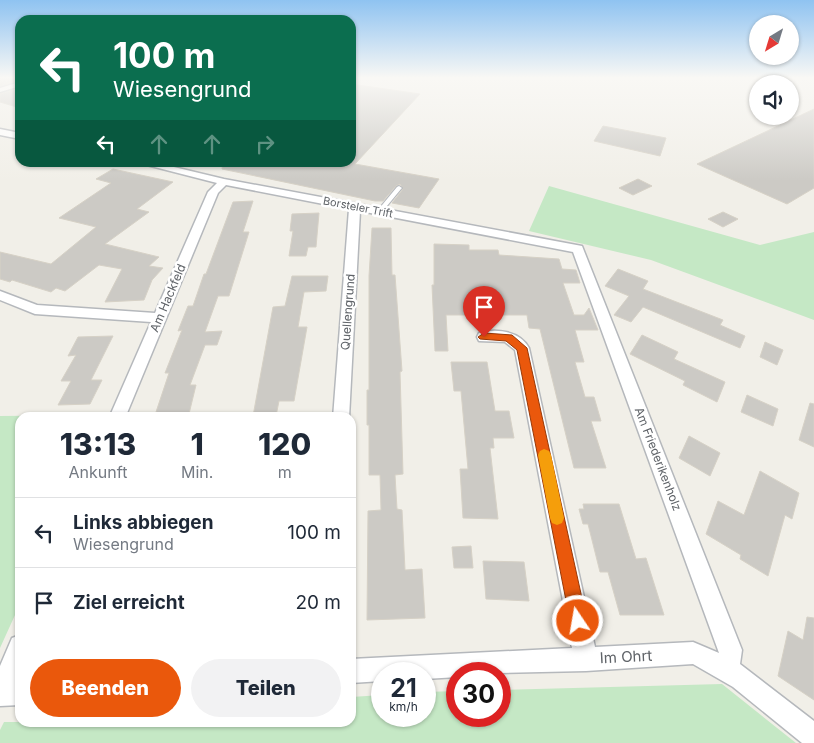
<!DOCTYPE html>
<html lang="de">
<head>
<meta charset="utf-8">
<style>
	body { margin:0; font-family:Inter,sans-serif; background:#f2f2f3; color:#1f2937; height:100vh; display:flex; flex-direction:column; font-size:19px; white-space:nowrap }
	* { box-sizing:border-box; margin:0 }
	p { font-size:16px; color:#747a83 }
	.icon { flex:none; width:28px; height:28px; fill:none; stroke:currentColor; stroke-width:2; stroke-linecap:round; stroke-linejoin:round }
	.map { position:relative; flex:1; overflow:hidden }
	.details { position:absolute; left:15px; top:412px; width:341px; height:315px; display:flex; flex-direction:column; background:#fff; border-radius:15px; box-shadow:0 1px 4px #0004 }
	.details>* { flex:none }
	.top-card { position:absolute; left:15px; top:15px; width:341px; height:152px; border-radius:15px; box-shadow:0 1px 4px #0004; background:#0b6e4f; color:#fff; overflow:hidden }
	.needle { width:32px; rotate:218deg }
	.fabs { position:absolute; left:749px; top:15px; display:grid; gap:10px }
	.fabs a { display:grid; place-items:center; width:50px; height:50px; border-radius:50%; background:#fff; box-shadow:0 1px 4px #0004; font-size:25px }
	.speed { position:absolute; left:371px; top:662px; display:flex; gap:10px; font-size:25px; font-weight:700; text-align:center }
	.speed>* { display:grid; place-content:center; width:65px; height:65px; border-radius:50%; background:#fff; box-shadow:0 1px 4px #0004; line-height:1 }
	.speed small { font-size:12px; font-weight:400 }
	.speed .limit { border:8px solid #d22; background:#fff; color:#111 }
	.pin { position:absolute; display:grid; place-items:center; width:42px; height:42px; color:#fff; margin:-51px -21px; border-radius:50% 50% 50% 0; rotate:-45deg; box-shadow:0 0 5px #0007 }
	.pin .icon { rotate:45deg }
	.me { position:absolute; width:55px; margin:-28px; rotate:348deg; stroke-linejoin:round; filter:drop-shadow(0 0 4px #0008) }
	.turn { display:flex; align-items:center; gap:18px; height:105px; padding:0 15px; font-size:22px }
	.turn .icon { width:65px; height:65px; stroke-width:2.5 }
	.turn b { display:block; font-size:35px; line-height:42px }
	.lanes { display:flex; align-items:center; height:48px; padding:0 15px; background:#0003; justify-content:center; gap:25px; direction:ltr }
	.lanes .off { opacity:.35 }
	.eta { display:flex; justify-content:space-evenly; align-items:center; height:85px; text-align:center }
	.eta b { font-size:30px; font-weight:800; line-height:35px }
	.action { display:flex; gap:10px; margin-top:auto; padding:10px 15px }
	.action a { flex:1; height:58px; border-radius:30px; background:#ea580c; color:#fff; font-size:20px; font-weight:800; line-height:58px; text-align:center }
	.action a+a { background:#f2f2f3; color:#1f2937 }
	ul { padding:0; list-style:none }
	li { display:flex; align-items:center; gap:15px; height:70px; padding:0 15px; border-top:1px solid #e0e1e3 }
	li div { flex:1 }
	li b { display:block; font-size:19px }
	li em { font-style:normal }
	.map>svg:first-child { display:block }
	.green { fill:#c5e8c5 }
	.building { fill:#cccac5; stroke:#d6d1c6 }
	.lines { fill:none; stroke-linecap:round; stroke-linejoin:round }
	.service-casing { stroke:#b5b8bc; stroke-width:2 }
	.minor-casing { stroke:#b5b8bc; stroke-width:3 }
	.service { fill:#fff; fill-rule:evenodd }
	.minor { fill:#fff; fill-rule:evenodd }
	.route { fill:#ea580c; stroke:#983908 }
	.slow { fill:#f59e0b }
	.labels { text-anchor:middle; stroke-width:5; stroke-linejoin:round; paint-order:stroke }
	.far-street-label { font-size:11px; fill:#5f6368; stroke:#fff }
	.street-label { font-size:12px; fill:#5f6368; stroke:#fff }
	.near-street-label { font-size:15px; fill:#5f6368; stroke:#fff }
</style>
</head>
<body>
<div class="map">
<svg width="814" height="743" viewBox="0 0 814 743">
	<rect width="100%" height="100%" fill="#f1efe8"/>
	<!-- green -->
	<path class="green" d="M 549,186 L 760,245 L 814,232 L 814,320 L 651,260 L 529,231 Z
		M 105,415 L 104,418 L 20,418 L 20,604 L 0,648 L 0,416 Z
		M 722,684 L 796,743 L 0,743 L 0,730 L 4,722 L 351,722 L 351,697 L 382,695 L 382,716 L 425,716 L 425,692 L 457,691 L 458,716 L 500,716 L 500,690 Z"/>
	<!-- building -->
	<path class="building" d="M 0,77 L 20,77 L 20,80 L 0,86 Z
		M 351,84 L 420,94 L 355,164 L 439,179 L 419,208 L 392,203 L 403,189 L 400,184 L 396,186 L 383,201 L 375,201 L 222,169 L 223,162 L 351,163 Z
		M 20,88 L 20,108 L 0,102 L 0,94 Z
		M 814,109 L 814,188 L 787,204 L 697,164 Z
		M 603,126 L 666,138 L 660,156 L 594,141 Z
		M 113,169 L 173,182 L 137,209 L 149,212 L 105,244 L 159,257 L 149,266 L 163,268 L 152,280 L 144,300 L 105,302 L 122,269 L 99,265 L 65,291 L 56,288 L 51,292 L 12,280 L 10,282 L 0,279 L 0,252 L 51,264 L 96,227 L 59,218 L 111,183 L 96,179 Z
		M 638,179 L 652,186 L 633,195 L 619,188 Z
		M 253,201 L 243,232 L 249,232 L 229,296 L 218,296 L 205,332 L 222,331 L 217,345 L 205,345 L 190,385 L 196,385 L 188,418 L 154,418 L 169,373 L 165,373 L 182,330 L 178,331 L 188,306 L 193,306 L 204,274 L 206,274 L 233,202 Z
		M 723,212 L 738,219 L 723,227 L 708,219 Z
		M 319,213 L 316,247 L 308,247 L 306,256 L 289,256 L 293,231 L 290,231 L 292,214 Z
		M 372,228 L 391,228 L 392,275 L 395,275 L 402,371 L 400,372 L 403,474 L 395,475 L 397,509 L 402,510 L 405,570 L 422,569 L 425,618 L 367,620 L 368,511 L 381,510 L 380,475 L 369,475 L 369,425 L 367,425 L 367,390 L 369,390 L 369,276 Z
		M 434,244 L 469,245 L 469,250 L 498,250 L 499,255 L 559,259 L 562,269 L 576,270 L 580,283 L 563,283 L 574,315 L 584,315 L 589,308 L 598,330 L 575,330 L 584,362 L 575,362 L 585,397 L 594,397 L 601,421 L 591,421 L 606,468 L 574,468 L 540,329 L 529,328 L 527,315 L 446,315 L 448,351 L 435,351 L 432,285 L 434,285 Z
		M 618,269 L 648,281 L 643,289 L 723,320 L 720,325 L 745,336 L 740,348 L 643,307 L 631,322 L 614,315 L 629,296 L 605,286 Z
		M 292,276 L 328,276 L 326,291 L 304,292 L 298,327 L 307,327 L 294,401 L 279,401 L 276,416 L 253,416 L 273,307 L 285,306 Z
		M 642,335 L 678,352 L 674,359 L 725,382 L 717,402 L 683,385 L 685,381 L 630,354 Z
		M 113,336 L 91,380 L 102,380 L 90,404 L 58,405 L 71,381 L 61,381 L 76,355 L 68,356 L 78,337 Z
		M 765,342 L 783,350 L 777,365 L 760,357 Z
		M 451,362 L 487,362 L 495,411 L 509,411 L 514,438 L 493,438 L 494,448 L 490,448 L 498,519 L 463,518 L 460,469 L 468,469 L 461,391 L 454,391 Z
		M 747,395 L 778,409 L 773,426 L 741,412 Z
		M 810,403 L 814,404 L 814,447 L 799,440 Z
		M 689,436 L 720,453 L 710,476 L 679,458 Z
		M 760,471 L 799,493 L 792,519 L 785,515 L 768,576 L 740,559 L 741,555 L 706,534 L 718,501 L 744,515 Z
		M 583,504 L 619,504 L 636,559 L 646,558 L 664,615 L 620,615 L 608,572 L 600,572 L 588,524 L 583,524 L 579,509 L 584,509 Z
		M 471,546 L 473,568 L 454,568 L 452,547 Z
		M 483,561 L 524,562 L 529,601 L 486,599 Z
		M 807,617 L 814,618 L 814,700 L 778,676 L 788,631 L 803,640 Z"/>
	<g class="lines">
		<!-- service casing -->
		<g class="service-casing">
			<path id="service" d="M 399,186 L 402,188 L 401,189 L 382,212 L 378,212 L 378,210 L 397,187 Z"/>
		</g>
		<!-- minor casing -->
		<g class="minor-casing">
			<path id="minor" d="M 20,82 L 20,86 L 0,92 L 0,88 Z
				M 0,129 L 20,133 L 20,139 L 0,135 Z
				M 135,162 L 153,162 L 224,179 L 582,246 L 742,650 L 740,664 L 814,721 L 814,743 L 802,743 L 733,687 L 693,664 L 586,671 L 458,674 L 458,677 L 425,679 L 425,674 L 382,674 L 382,681 L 351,683 L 351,659 L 572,648 L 515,350 L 505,342 L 479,341 L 477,337 L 479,333 C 496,328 520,331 529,348 L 595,647 L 693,642 L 719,653 L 573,252 L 360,211 L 349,418 L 333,418 L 349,209 L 226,185 L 218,193 L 125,418 L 109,418 L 151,322 L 35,314 L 0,300 L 0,291 L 37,305 L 155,313 L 208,192 L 217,183 Z
				M 20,635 L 20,673 L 17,681 L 20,681 L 20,705 L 0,706 L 0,666 L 12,638 Z"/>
		</g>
		<!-- service -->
		<use href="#service" class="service"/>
		<!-- minor -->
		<use href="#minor" class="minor"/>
	</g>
	<!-- sky -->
	<linearGradient id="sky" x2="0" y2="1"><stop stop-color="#8fc3f1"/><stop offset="0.43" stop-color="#f9f8f5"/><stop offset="1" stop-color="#f9f8f5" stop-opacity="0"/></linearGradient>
	<rect width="814" height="181" fill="url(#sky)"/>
	<!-- route -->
	<path class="route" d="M 484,333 L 512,335 L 527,348 L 587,621 L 584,626 L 578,629 L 573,626 L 570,621 L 517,350 L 506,341 L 480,339 L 478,337 Z"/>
	<!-- slow -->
	<path class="slow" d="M 544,449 L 549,451 L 551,455 L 564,518 L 562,523 L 557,525 L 552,523 L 550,518 L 538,455 L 540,451 Z"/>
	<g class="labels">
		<!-- far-street labels -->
		<g class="far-street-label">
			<text transform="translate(358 207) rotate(11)" y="4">Borsteler Trift</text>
		</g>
		<!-- street labels -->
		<g class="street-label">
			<text transform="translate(168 298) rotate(-67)" y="4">Am Hackfeld</text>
			<text transform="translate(348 312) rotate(-86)" y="4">Quellengrund</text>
			<text transform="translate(658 459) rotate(69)" y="4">Am Friederikenholz</text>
		</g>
		<!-- near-street labels -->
		<g class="near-street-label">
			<text transform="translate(626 657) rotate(-3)" y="5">Im Ohrt</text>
		</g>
	</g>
</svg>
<div class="fabs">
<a><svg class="needle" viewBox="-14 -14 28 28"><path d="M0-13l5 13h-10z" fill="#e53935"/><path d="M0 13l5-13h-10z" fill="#747a83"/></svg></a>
<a><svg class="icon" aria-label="sound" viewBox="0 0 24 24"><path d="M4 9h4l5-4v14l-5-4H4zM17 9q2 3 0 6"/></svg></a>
</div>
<div class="speed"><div>21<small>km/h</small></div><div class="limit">30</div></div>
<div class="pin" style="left:484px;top:337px;background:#d93025"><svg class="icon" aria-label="arrive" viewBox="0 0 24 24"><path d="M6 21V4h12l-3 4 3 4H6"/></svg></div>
<svg class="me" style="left:578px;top:621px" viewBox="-20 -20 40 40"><circle r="17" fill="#ea580c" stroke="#fff" stroke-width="3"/><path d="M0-11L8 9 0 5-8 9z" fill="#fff"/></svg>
<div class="top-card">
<div class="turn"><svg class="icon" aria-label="left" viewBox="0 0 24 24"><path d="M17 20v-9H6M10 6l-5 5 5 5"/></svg><div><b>100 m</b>Wiesengrund</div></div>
<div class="lanes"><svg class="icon" aria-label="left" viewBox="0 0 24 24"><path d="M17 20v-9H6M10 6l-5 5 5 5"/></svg><svg class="icon off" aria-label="ahead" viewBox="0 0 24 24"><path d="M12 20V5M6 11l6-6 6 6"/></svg><svg class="icon off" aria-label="ahead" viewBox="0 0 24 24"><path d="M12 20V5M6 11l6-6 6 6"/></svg><svg class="icon off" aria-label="right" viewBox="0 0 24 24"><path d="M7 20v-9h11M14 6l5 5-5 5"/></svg></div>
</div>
<section class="details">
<div class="eta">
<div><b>13:13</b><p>Ankunft</p></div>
<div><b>1</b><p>Min.</p></div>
<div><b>120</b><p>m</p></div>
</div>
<ul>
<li><svg class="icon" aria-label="left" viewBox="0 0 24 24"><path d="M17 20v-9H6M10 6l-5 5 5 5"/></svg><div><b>Links abbiegen</b><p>Wiesengrund</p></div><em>100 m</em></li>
<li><svg class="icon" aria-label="arrive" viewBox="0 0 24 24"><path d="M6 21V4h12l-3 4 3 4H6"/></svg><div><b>Ziel erreicht</b></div><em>20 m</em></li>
</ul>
<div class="action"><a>Beenden</a><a>Teilen</a></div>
</section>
</div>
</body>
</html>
